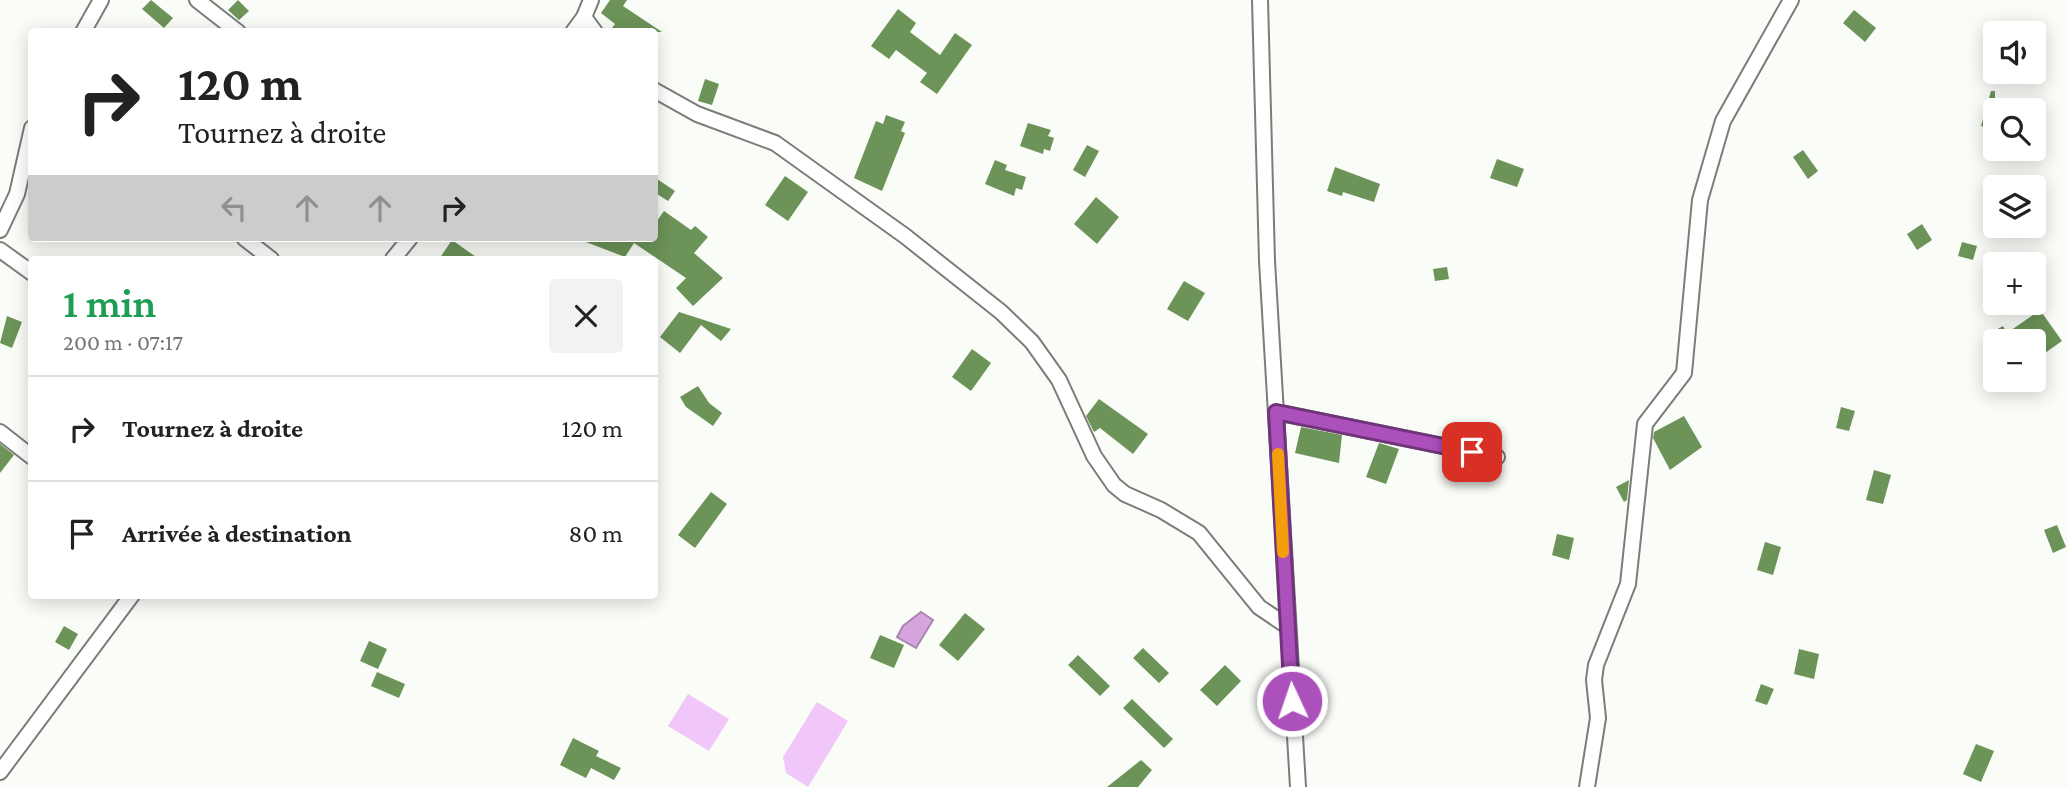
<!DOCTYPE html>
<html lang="fr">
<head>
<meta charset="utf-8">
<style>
	body { margin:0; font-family:"Crimson Pro",serif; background:#f2f2f2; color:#222; height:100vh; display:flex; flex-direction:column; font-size:26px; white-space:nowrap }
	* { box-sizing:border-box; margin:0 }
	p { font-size:23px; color:#767676 }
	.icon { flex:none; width:38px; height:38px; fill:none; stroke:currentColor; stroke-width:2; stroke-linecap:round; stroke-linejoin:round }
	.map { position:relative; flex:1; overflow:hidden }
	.panel { position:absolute; left:28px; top:256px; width:630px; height:343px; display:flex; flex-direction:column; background:#fff; border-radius:7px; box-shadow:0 4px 18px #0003 }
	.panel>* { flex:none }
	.top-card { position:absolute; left:28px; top:28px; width:630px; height:214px; border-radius:7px; box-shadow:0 4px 18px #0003; background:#fff; color:#222; overflow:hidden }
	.controls { position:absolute; left:1983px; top:21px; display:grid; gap:14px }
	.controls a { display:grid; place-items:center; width:63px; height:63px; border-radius:7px; background:#fff; box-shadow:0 4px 18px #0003; font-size:35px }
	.pin { position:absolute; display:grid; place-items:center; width:60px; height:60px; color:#fff; margin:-30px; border-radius:14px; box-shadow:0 4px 10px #0006 }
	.me { position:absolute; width:77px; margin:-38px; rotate:357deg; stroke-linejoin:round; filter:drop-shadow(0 0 5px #0008) }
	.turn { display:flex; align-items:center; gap:24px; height:147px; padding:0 35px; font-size:32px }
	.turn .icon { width:91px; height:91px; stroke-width:2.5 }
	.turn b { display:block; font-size:49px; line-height:60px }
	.lanes { display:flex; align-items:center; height:66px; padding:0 35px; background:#0003; justify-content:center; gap:35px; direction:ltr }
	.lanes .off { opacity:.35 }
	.round { display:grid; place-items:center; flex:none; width:74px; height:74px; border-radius:7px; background:#f2f2f2 }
	.overview { display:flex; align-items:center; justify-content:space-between; height:119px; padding:0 35px }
	h1 { font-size:42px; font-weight:600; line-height:52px; color:#1e9e55 }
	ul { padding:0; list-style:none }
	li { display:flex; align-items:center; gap:21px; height:105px; padding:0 35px; border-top:2px solid #e0e0e0 }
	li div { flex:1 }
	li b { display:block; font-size:26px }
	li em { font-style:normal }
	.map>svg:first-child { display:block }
	.green { fill:#f1c6f8 }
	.water { fill:#d7a5de; stroke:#a785ac; stroke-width:2 }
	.building { fill:#6c9358 }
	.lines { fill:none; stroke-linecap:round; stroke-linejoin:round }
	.minor-casing { stroke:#7a7d79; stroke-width:18 }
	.minor { stroke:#fff; stroke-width:14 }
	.route-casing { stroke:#70347a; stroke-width:18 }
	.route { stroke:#ac50bb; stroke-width:12 }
	.slow { stroke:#f59e0b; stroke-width:12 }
</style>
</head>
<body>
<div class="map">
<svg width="2068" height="787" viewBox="0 0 2068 787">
	<rect width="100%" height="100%" fill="#fafcf8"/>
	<!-- green -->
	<path class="green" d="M 688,694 L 729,719 L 709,751 L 668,726 Z
		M 817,702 L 848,721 L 808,787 L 786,773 L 783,757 Z"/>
	<!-- water -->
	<path class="water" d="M 921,612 L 933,620 L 916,648 L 897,637 L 903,626 Z"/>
	<!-- building -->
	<path class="building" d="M 151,0 L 173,18 L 164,28 L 142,9 Z
		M 238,0 L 249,11 L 239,20 L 228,10 Z
		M 610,0 L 627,0 L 623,6 L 662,32 L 609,32 L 615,24 L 601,13 Z
		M 898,9 L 916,23 L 910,32 L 940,55 L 955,33 L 972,45 L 937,94 L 920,82 L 927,73 L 896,50 L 889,59 L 871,46 Z
		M 1854,10 L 1876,28 L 1865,42 L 1843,23 Z
		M 705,79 L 719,84 L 712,105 L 698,101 Z
		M 1991,91 L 1995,91 L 1995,129 L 1981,126 Z
		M 886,115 L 905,122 L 901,131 L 905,133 L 882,191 L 854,178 L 876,121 L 883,124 Z
		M 1028,123 L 1051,130 L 1048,136 L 1054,138 L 1050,151 L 1044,149 L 1043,154 L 1020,146 Z
		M 1087,145 L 1099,151 L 1085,177 L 1073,170 Z
		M 1803,150 L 1818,171 L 1808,179 L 1793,157 Z
		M 1497,159 L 1524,169 L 1517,187 L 1490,178 Z
		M 995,160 L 1007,165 L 1005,170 L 1026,177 L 1022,190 L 1016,188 L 1014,196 L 985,184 Z
		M 1335,167 L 1380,184 L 1374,202 L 1343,192 L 1342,196 L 1327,191 Z
		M 785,176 L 808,192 L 788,221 L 765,205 Z
		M 654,177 L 675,191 L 668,201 L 654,192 Z
		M 1096,197 L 1119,217 L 1097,244 L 1074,224 Z
		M 664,211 L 691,230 L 695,226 L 708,237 L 694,253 L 723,278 L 693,306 L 676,288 L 686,278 L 634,243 L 625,257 L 578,239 L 654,238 L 654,225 Z
		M 1922,224 L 1932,240 L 1917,250 L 1907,234 Z
		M 452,240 L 479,259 L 439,259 Z
		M 1962,242 L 1977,246 L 1973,260 L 1958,256 Z
		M 1447,267 L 1449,279 L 1435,281 L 1433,269 Z
		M 1184,281 L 1205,293 L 1188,321 L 1167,309 Z
		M 2040,310 L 2062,341 L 2045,353 L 2037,341 L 1995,341 L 1992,332 L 2003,326 L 2007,333 Z
		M 679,312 L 704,320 L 731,329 L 721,341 L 701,325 L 680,353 L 660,337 Z
		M 7,316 L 22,322 L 12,348 L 0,343 Z
		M 972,349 L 991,363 L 971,391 L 952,377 Z
		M 698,386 L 709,403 L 722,413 L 713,426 L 686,407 L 680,397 Z
		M 1099,399 L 1148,434 L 1133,454 L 1100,428 L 1094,432 L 1086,416 Z
		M 1841,407 L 1855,411 L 1849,431 L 1836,428 Z
		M 1684,416 L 1702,447 L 1670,470 L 1653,438 L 1654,432 Z
		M 1301,427 L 1342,435 L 1339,463 L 1295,453 Z
		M 1379,443 L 1399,449 L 1386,484 L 1366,477 Z
		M 0,444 L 14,455 L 0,473 Z
		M 1874,470 L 1891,475 L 1883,504 L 1866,500 Z
		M 1629,480 L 1627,500 L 1624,502 L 1616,487 Z
		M 711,492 L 727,504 L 695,548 L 678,535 Z
		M 2057,525 L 2066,547 L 2053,553 L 2044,530 Z
		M 1557,534 L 1574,538 L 1569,560 L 1552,555 Z
		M 1765,542 L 1781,547 L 1773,575 L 1757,570 Z
		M 965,613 L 985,629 L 958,661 L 939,645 Z
		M 64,626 L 78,634 L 69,650 L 55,642 Z
		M 880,635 L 904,645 L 894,668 L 870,658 Z
		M 369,641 L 387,649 L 378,669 L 360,661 Z
		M 1143,648 L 1169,673 L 1159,683 L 1133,658 Z
		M 1799,649 L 1819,654 L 1814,679 L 1794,674 Z
		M 1078,655 L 1110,686 L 1100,696 L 1068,665 Z
		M 1225,665 L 1241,681 L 1217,706 L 1200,690 Z
		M 377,672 L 405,684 L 399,698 L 371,686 Z
		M 1761,684 L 1774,689 L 1767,705 L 1755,701 Z
		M 1132,699 L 1173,739 L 1164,748 L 1123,708 Z
		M 573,738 L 599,751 L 596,756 L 621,768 L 614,780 L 591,768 L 586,778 L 560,765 Z
		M 1976,744 L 1994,751 L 1981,782 L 1963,774 Z
		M 1141,760 L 1152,770 L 1138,787 L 1107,787 Z"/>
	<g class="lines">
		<!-- minor casing -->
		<g class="minor-casing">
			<path id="minor" d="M 197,0 L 238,32
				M 1260,0 L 1267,261 L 1298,787
				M 584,17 L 595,32
				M 83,32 L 101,0
				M 573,32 L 584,17 L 591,0
				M 654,90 L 697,114 L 775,143 L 905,236 L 1001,312 L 1032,342 L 1059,380 L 1094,456 L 1114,485 L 1125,494 L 1161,510 L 1199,533 L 1259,607 L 1287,626
				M 0,230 L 17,194 L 32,128
				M 244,238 L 271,259
				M 0,250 L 32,273
				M 393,259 L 410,238
				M 1276,412 L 1497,457
				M 0,432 L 32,457
				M 0,772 L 132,595
				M 1587,787 L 1598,718 L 1594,680 L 1596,665 L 1628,584 L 1645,424 L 1684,373 L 1700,200 L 1723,121 L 1791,0"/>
		</g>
		<!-- minor -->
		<use href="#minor" class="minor"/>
	</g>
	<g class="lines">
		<!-- route casing -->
		<g class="route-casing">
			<path id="route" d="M 1292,701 L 1276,412 L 1472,452"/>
		</g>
		<!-- route -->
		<use href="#route" class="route"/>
		<!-- slow -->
		<path class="slow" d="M 1278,454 L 1283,552"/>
	</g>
</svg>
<div class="controls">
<a><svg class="icon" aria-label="sound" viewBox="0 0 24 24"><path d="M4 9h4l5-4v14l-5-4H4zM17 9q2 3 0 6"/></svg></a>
<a><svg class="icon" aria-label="search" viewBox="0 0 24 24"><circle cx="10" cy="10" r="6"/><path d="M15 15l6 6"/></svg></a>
<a><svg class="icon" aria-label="layers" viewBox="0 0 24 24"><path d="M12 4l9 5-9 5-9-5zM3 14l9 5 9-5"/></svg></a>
<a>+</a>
<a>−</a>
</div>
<div class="pin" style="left:1472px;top:452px;background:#d93025"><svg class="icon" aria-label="arrive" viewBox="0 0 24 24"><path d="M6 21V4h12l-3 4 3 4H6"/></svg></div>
<svg class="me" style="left:1292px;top:701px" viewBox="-20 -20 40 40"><circle r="17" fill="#ac50bb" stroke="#fff" stroke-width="3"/><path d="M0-11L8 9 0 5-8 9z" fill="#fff"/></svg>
<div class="top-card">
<div class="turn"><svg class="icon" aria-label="right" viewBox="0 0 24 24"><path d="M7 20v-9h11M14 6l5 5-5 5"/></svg><div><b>120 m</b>Tournez à droite</div></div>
<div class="lanes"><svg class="icon off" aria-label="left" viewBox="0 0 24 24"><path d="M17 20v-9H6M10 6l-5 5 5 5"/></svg><svg class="icon off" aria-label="ahead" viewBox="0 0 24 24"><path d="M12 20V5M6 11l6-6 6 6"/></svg><svg class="icon off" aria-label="ahead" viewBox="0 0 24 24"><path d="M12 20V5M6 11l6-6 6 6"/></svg><svg class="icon" aria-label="right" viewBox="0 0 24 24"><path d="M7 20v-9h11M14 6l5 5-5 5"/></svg></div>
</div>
<section class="panel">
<div class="overview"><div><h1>1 min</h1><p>200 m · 07:17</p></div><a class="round"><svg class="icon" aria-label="close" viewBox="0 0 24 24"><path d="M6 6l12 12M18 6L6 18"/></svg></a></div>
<ul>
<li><svg class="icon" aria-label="right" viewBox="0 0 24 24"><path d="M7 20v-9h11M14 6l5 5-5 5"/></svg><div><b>Tournez à droite</b></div><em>120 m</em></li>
<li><svg class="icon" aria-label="arrive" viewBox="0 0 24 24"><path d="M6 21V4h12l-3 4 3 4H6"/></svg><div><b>Arrivée à destination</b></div><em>80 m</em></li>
</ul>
</section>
</div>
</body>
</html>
